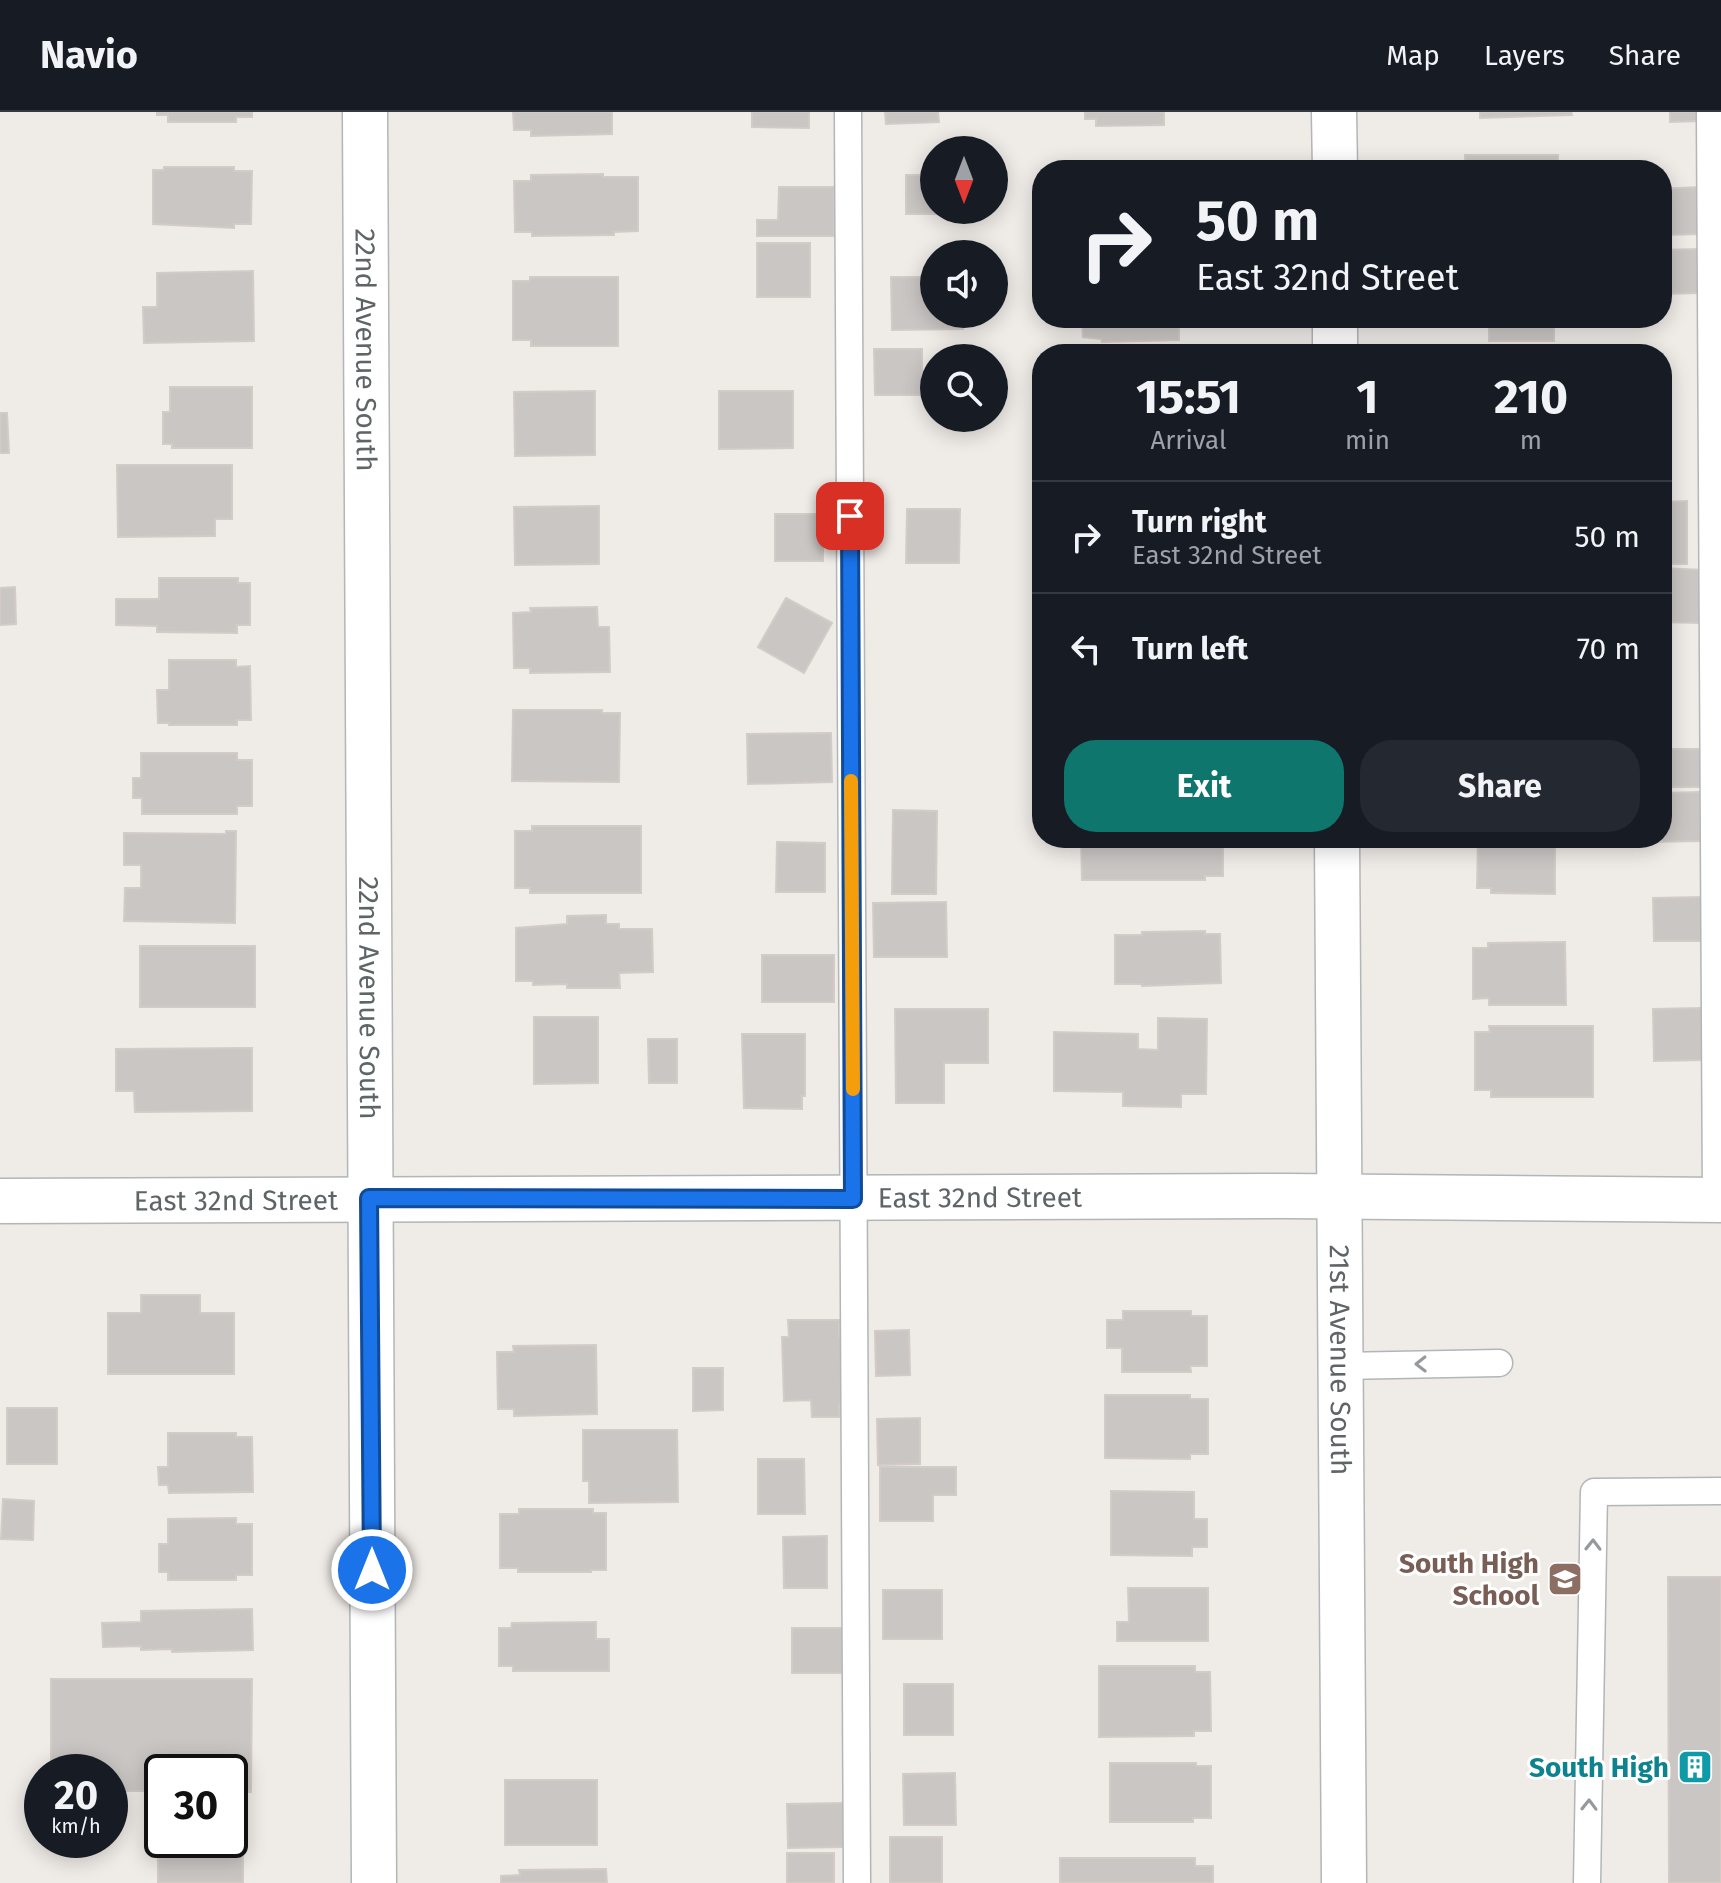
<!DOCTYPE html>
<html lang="en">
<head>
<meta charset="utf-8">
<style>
	body { margin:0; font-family:"Fira Sans",sans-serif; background:#242831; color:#f1f3f6; height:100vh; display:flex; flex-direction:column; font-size:30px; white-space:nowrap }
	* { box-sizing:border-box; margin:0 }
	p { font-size:26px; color:#9ea1a6 }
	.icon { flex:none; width:44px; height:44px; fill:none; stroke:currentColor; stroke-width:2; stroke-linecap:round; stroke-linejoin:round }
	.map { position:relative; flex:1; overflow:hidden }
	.details { position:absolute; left:1032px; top:232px; width:640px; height:504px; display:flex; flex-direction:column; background:#171b24; border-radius:32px; box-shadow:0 4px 20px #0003 }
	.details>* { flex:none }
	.top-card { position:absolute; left:1032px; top:48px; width:640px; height:168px; border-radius:32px; box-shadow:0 4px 20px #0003; background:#171b24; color:#f1f3f6; overflow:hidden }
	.needle { width:52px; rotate:180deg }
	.tools { position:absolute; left:920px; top:24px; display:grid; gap:16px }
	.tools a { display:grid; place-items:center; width:88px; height:88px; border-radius:50%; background:#171b24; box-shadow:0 4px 20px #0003; font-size:40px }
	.speed { position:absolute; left:24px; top:1642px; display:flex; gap:16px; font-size:40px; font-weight:700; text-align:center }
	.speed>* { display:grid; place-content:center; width:104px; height:104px; border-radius:50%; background:#171b24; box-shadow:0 4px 20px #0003; line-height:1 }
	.speed small { font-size:20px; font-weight:400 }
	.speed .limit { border:4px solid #111; border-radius:12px; background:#fff; color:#111 }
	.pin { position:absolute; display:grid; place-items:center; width:68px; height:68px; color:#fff; margin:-34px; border-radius:16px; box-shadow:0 4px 12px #0006 }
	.me { position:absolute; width:88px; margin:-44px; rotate:0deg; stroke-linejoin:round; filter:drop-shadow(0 0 6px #0008) }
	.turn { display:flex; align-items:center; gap:28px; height:168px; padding:0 32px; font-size:36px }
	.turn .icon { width:104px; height:104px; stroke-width:2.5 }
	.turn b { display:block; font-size:56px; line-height:68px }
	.eta { display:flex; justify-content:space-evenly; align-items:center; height:136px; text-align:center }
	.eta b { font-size:48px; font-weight:700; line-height:56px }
	.cta { display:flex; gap:16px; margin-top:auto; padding:16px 32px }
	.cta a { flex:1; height:92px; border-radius:32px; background:#0f766e; color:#fff; font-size:32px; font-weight:700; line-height:92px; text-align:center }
	.cta a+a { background:#242831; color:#f1f3f6 }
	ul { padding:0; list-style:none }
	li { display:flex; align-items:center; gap:24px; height:112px; padding:0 32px; border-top:2px solid #363941 }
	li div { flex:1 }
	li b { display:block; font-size:30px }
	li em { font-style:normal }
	header { display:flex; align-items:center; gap:48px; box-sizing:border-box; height:112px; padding:0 40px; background:#171b24; border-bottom:2px solid #363941 }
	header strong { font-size:38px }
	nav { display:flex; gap:44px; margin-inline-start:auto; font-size:28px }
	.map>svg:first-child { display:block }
	.building { fill:#cac6c4; stroke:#d3cbc6; stroke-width:2 }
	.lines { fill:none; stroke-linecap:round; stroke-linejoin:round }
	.lane-casing { stroke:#b2b6b8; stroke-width:29 }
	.street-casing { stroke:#b2b6b8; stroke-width:47 }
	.secondary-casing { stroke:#b1b6b8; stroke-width:47 }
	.lane { stroke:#fff; stroke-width:26 }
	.street { stroke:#fff; stroke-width:44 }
	.secondary { stroke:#fff; stroke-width:44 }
	.oneway { stroke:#979a9c }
	.route-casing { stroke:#114b97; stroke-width:20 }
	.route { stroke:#1a73e8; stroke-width:14 }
	.slow { stroke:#f59e0b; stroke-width:14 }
	.labels { text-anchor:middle; stroke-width:6; stroke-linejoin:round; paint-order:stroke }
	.street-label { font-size:28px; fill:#5f6466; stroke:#fff }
	.education-label { font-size:28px; font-weight:bold; fill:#785e54; stroke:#fff; text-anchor:end }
	.culture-label { font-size:28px; font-weight:bold; fill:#0d838f; stroke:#fff; text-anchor:end }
</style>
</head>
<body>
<header>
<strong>Navio</strong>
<nav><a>Map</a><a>Layers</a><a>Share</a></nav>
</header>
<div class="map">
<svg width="1721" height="1771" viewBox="0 0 1721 1771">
	<rect width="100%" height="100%" fill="#efebe7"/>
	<!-- building -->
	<path class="building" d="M 157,0 L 252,0 L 252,5 L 236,5 L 236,10 L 168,10 L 168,3 L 157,3 Z
		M 513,0 L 612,0 L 612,22 L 531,24 L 531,18 L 514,18 Z
		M 752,0 L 809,0 L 809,16 L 752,15 Z
		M 885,0 L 938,0 L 939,10 L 886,12 Z
		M 1085,0 L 1164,0 L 1164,13 L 1096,14 L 1096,7 L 1085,7 Z
		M 1480,0 L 1571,0 L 1572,3 L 1480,6 Z
		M 1670,0 L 1700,0 L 1700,9 L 1670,10 Z
		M 1465,43 L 1558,43 L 1558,58 L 1465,58 Z
		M 164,55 L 234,55 L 234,59 L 252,59 L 251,112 L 234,112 L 234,116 L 153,112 L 153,58 L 164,58 Z
		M 603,62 L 603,65 L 638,65 L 638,119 L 614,120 L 614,123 L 532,124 L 532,120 L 515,120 L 514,69 L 531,69 L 531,63 Z
		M 906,63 L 934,63 L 934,98 L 958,98 L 958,102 L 906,102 Z
		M 779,75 L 834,75 L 834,124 L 757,124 L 757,108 L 778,108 Z
		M 1699,75 L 1700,122 L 1662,123 L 1662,77 Z
		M 757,131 L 810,131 L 810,185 L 757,185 Z
		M 1698,137 L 1699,181 L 1662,182 L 1662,138 Z
		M 253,159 L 254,229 L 144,231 L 143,195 L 157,195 L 157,161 Z
		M 530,165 L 618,165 L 618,234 L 531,234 L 531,228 L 513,228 L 513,169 L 530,169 Z
		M 891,165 L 934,165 L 934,202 L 963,202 L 963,217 L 892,218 Z
		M 1091,206 L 1179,206 L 1179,228 L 1102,230 L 1101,227 L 1083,225 L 1082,209 L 1091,209 Z
		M 1489,206 L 1554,206 L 1554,229 L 1489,229 Z
		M 874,237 L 922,237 L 922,283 L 875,283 Z
		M 170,275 L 252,275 L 252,336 L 172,336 L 172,332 L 163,332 L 163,300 L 170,300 Z
		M 595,279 L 595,343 L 515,344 L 514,280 Z
		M 719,279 L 793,279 L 793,336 L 719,337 Z
		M 0,301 L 7,301 L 9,341 L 0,341 Z
		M 117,353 L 232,353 L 232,407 L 215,407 L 215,424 L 118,425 Z
		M 1687,389 L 1687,452 L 1662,452 L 1662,390 Z
		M 599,394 L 599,452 L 515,453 L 514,395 Z
		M 907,397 L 960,397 L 959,451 L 906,451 Z
		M 775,402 L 823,402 L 823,449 L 775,449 Z
		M 1662,456 L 1702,458 L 1700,511 L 1662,510 Z
		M 159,466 L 238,466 L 238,471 L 250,471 L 250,513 L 237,513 L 237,521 L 157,520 L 157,514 L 116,513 L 116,487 L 159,487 Z
		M 15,475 L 16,512 L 0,513 L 0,476 Z
		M 786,486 L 832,511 L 804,561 L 758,535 Z
		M 597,495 L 598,515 L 609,515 L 610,560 L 530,561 L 530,556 L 514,556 L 513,501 L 531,500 L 530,496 Z
		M 169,548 L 236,548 L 236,555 L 250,554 L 251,608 L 237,608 L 237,613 L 169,613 L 169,611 L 158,611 L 157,578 L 169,578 Z
		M 513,598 L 602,598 L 602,601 L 620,601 L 619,670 L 512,669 Z
		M 831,621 L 832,670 L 748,672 L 747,622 Z
		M 1662,637 L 1706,637 L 1706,675 L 1662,675 Z
		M 141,641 L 237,641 L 237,648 L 252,648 L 252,694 L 237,694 L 237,702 L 142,702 L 142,686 L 133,686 L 133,666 L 141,666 Z
		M 1700,680 L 1700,729 L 1647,730 L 1647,726 L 1662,726 L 1662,681 Z
		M 893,698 L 937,699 L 936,782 L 892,782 Z
		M 532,714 L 641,714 L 641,781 L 530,781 L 530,776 L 515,776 L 515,719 L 532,719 Z
		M 226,719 L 236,719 L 235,811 L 124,809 L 125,776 L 141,776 L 141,753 L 124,753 L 124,721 L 226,722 Z
		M 1081,726 L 1223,726 L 1223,764 L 1205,764 L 1205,768 L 1082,768 Z
		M 1478,726 L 1555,726 L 1555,782 L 1491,781 L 1491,776 L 1477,776 Z
		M 777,730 L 825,731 L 825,780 L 776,780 Z
		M 1702,785 L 1703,829 L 1654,829 L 1653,786 Z
		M 946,790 L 947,845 L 874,845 L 873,791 Z
		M 606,803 L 606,812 L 619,812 L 619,817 L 652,817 L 653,860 L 619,861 L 620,876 L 567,876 L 567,872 L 533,873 L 533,869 L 516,869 L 516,816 L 567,812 L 567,804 Z
		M 1205,819 L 1205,822 L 1220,822 L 1221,871 L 1142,874 L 1142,872 L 1115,872 L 1115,823 L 1142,823 L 1142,820 Z
		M 1565,830 L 1566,893 L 1489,893 L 1489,886 L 1473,887 L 1473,836 L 1488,836 L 1488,831 Z
		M 140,834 L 255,834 L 255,895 L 140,895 Z
		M 762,843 L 834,843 L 834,890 L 762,890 Z
		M 1703,896 L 1704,948 L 1654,949 L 1653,897 Z
		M 895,897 L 988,897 L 988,951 L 944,951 L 944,991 L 896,991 Z
		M 534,905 L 598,905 L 598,971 L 534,972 Z
		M 1158,906 L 1207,907 L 1206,982 L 1181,982 L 1181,995 L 1123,994 L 1123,980 L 1054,979 L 1054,920 L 1138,922 L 1138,937 L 1158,938 Z
		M 1489,914 L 1593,914 L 1593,985 L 1491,985 L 1491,978 L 1475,978 L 1475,920 L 1490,920 Z
		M 742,922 L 805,922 L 805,984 L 802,984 L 802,997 L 744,996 Z
		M 648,927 L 677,927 L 677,971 L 649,971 Z
		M 252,936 L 252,999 L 135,1000 L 134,979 L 116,979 L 116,937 Z
		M 141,1183 L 200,1183 L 200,1201 L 234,1201 L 234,1262 L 108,1262 L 108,1201 L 141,1201 Z
		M 1123,1199 L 1191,1199 L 1191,1204 L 1207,1204 L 1207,1254 L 1190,1254 L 1191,1260 L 1122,1260 L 1122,1236 L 1107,1236 L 1107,1208 L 1123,1208 Z
		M 788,1208 L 839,1208 L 839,1224 L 845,1224 L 846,1293 L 839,1293 L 840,1305 L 812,1305 L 811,1288 L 784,1289 L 782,1225 L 789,1225 Z
		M 909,1218 L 910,1263 L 876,1264 L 875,1219 Z
		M 596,1233 L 597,1302 L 514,1304 L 514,1297 L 498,1297 L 497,1240 L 514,1240 L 513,1234 Z
		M 693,1256 L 723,1256 L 723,1298 L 693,1299 Z
		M 1105,1283 L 1190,1283 L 1190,1287 L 1208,1287 L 1208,1342 L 1190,1342 L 1190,1347 L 1105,1346 Z
		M 7,1296 L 57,1296 L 57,1352 L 7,1352 Z
		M 920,1306 L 920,1352 L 878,1353 L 877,1307 Z
		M 583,1318 L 677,1318 L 678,1390 L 589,1391 L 589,1369 L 583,1369 Z
		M 168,1321 L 236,1321 L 236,1325 L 252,1325 L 253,1380 L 169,1381 L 168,1373 L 159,1373 L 158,1355 L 168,1355 Z
		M 758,1347 L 804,1347 L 805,1402 L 758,1402 Z
		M 880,1355 L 956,1355 L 956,1383 L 933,1383 L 933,1409 L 880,1409 Z
		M 1111,1379 L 1194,1380 L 1194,1407 L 1207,1407 L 1207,1435 L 1192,1435 L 1192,1444 L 1111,1443 Z
		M 3,1387 L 34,1389 L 33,1428 L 1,1427 Z
		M 519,1397 L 593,1397 L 593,1401 L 606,1401 L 606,1458 L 591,1458 L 591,1460 L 518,1460 L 518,1456 L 500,1456 L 500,1402 L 519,1402 Z
		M 236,1406 L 236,1412 L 252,1412 L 252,1463 L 236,1463 L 236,1468 L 168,1468 L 168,1460 L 159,1460 L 159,1432 L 168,1432 L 168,1407 Z
		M 827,1424 L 827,1476 L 784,1476 L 783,1425 Z
		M 1668,1465 L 1721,1465 L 1721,1771 L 1669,1771 Z
		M 1128,1476 L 1208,1476 L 1208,1529 L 1117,1529 L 1117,1510 L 1129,1510 Z
		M 883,1478 L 942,1478 L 942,1527 L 883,1527 Z
		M 252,1497 L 253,1538 L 172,1540 L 172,1537 L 141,1538 L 141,1534 L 103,1535 L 102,1511 L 141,1510 L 141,1499 Z
		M 596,1510 L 596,1527 L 609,1527 L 609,1559 L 513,1559 L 513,1554 L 499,1554 L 499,1516 L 511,1516 L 512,1511 Z
		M 792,1516 L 842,1516 L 842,1561 L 792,1561 Z
		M 1099,1554 L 1195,1554 L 1195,1560 L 1210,1560 L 1211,1619 L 1194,1619 L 1194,1624 L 1099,1625 Z
		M 51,1567 L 252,1567 L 251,1680 L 230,1680 L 230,1660 L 162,1660 L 162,1679 L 110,1679 L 110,1660 L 51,1660 Z
		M 904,1572 L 953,1572 L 953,1623 L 904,1623 Z
		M 1110,1651 L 1196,1651 L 1196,1654 L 1211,1654 L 1211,1706 L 1193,1706 L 1193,1710 L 1110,1710 Z
		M 955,1661 L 956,1713 L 904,1713 L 903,1662 Z
		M 505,1668 L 597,1668 L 597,1733 L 505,1733 Z
		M 843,1691 L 843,1735 L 788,1736 L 787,1692 Z
		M 890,1725 L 942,1725 L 942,1771 L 890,1771 Z
		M 158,1730 L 243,1730 L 243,1771 L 158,1771 Z
		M 787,1741 L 834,1741 L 834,1771 L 787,1771 Z
		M 1060,1746 L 1195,1746 L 1195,1754 L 1213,1754 L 1213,1771 L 1060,1771 Z
		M 606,1757 L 607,1771 L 501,1771 L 501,1764 L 520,1763 L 519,1758 Z"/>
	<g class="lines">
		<!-- lane casing -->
		<g class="lane-casing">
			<path id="lane" d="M 848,0 L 857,1771
				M 1710,0 L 1716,1088
				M 1341,1254 L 1499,1251
				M 1587,1771 L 1594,1380 L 1721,1379"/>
		</g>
		<!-- street casing -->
		<g class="street-casing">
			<g id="street">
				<path id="s1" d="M 365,0 L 374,1771"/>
				<path d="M 1334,0 L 1335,58"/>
				<path d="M 1335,206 L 1335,242"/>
				<path id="s2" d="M 1337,726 L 1344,1771"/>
			</g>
		</g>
		<!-- secondary casing -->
		<g class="secondary-casing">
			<g id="secondary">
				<path id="s3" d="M 0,1089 L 1287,1084 L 1721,1088"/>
			</g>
		</g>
		<!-- lane -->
		<use href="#lane" class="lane"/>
		<!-- street -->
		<use href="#street" class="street"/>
		<!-- secondary -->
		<use href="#secondary" class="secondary"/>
	</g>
	<!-- one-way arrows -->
	<defs><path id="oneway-chevron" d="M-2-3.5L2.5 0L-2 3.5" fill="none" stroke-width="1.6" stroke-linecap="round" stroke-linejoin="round" transform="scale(2)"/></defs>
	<g class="oneway">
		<use href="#oneway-chevron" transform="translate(1421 1252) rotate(179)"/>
		<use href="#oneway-chevron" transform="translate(1593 1433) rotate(-89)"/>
		<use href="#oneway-chevron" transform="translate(1589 1693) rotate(-89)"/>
	</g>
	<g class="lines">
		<!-- route casing -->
		<g class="route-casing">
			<path id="route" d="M 372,1458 L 369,1086 L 853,1087 L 850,404"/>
		</g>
		<!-- route -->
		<use href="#route" class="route"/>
		<!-- slow -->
		<path class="slow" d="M 851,669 L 853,977"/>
	</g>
	<!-- icons -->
	<defs>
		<g id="school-square" transform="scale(1.8)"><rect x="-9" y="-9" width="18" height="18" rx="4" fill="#8d6e63" stroke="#fff"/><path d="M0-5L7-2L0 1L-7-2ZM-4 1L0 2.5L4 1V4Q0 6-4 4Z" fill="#fff"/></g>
		<g id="building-square" transform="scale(1.8)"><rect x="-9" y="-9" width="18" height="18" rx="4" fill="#0f9aa8" stroke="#fff"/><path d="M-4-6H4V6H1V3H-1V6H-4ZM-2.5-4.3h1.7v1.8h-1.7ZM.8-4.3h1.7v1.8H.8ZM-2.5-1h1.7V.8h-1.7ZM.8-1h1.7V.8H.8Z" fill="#fff"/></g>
	</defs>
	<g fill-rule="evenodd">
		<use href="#school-square" x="1565" y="1467"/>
		<use href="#building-square" x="1695" y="1655"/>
	</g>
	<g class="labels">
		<!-- street labels -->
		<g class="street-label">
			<text dy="10" stroke="none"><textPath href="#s1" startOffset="238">22nd Avenue South</textPath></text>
			<text dy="10" stroke="none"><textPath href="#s1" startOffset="886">22nd Avenue South</textPath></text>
			<text dy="10" stroke="none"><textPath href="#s3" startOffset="980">East 32nd Street</textPath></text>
			<text dy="10" stroke="none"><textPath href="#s3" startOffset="236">East 32nd Street</textPath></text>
			<text dy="10" stroke="none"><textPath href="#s2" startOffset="522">21st Avenue South</textPath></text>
		</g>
		<!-- education labels -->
		<g class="education-label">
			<text x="1539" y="1461">South High<tspan x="1539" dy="32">School</tspan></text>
		</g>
		<!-- culture labels -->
		<g class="culture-label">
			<text x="1669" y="1665">South High</text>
		</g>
	</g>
</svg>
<div class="tools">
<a><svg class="needle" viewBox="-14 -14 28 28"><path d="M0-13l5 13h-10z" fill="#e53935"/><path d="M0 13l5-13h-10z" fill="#9ea1a6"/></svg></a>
<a><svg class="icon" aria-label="sound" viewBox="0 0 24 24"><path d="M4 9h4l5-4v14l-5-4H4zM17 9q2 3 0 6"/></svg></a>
<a><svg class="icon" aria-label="search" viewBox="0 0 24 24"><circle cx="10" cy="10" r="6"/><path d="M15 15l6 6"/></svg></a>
</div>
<div class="speed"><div>20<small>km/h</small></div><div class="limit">30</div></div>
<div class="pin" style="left:850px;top:404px;background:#d93025"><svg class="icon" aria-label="arrive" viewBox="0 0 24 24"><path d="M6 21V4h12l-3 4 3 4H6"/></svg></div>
<svg class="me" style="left:372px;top:1458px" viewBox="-20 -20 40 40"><circle r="17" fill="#1a73e8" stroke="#fff" stroke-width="3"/><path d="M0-11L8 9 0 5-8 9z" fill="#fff"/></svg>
<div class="top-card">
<div class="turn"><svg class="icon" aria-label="right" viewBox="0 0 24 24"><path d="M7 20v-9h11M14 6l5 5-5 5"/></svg><div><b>50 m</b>East 32nd Street</div></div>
</div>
<section class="details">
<div class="eta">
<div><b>15:51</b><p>Arrival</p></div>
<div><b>1</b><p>min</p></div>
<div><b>210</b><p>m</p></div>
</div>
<ul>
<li><svg class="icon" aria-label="right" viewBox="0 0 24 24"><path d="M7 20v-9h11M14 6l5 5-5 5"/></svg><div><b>Turn right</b><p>East 32nd Street</p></div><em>50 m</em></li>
<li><svg class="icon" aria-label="left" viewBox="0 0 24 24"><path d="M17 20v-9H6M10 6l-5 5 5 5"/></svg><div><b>Turn left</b></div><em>70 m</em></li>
</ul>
<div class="cta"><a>Exit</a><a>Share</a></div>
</section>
</div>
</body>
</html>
